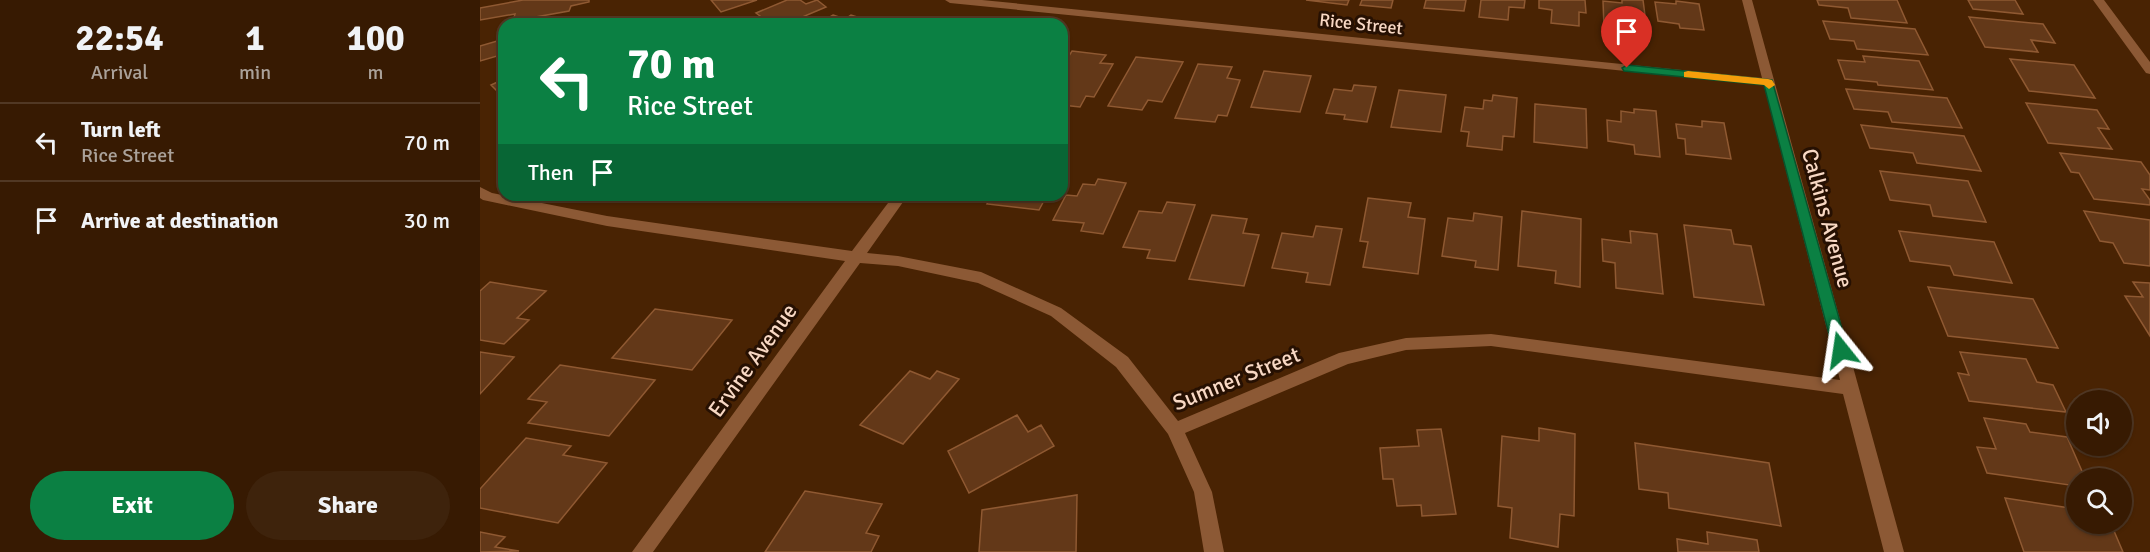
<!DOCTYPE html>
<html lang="en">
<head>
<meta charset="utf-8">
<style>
	body { margin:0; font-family:Signika,sans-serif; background:#3e230c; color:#f1f3f6; height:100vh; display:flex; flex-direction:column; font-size:22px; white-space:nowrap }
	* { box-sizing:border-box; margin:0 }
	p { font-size:20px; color:#aaa199 }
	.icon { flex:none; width:33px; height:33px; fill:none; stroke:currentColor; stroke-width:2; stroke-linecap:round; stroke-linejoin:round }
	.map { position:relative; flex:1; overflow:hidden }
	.drawer { display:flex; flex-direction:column; background:#371a02; width:480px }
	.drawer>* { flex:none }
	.guide { position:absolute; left:18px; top:18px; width:570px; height:183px; border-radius:18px; box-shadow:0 2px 4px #0004,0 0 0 2px #513824; background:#0b8043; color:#fff; overflow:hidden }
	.tools { position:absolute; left:1586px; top:390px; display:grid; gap:12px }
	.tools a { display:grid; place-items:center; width:66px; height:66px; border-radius:50%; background:#371a02; box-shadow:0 2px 4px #0004,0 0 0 2px #513824; font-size:30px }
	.pin { position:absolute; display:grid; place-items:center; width:51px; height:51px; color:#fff; margin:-62px -26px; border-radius:50% 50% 50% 0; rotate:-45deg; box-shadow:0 0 6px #0007 }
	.pin .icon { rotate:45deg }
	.me { position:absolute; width:66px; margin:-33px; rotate:345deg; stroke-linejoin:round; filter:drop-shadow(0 0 4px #0008) }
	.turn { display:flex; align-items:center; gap:21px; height:126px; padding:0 30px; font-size:27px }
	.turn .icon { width:78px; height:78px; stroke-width:2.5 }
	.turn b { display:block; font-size:42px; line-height:51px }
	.then { display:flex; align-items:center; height:57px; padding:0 30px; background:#0003; gap:12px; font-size:22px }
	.eta { display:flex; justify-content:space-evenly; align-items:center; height:102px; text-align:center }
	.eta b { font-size:36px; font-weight:700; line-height:42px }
	.cta { display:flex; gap:12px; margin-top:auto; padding:12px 30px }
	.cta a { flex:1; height:69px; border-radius:36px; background:#0b8043; color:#fff; font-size:24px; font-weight:700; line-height:69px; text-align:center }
	.cta a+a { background:#3e230c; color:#f1f3f6 }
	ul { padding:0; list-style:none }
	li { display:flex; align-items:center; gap:18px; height:78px; padding:0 30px; border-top:2px solid #513824 }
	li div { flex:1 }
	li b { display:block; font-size:22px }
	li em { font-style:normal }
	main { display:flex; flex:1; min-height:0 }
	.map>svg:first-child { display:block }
	.building { fill:#633818; stroke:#8f5932; stroke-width:1.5 }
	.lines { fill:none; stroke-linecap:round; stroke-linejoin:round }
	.minor { fill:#8c5935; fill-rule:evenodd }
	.route { fill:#0b8043; stroke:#07532c; stroke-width:1.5 }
	.slow { fill:#f59e0b }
	.labels { text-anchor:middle; stroke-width:6; stroke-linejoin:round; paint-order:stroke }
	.far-street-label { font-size:18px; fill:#f8d8c4; stroke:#261002 }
	.street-label { font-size:22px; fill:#f8d8c4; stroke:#261002 }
</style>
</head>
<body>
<main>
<section class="drawer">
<div class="eta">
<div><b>22:54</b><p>Arrival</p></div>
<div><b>1</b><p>min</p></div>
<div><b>100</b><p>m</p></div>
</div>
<ul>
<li><svg class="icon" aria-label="left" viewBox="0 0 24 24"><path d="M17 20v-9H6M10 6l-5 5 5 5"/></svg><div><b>Turn left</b><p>Rice Street</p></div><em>70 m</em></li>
<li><svg class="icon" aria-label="arrive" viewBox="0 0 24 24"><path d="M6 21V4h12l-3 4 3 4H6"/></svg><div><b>Arrive at destination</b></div><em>30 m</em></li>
</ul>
<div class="cta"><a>Exit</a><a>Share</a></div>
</section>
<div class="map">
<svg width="1670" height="552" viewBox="0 0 1670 552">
	<rect width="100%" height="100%" fill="#492303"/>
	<!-- building -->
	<path class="building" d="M 43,0 L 109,0 L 109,2 L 91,6 L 89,11 L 33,21 L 35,14 L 0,20 L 0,8 Z
		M 231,0 L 277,0 L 241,12 Z
		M 307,0 L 320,0 L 326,4 L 337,0 L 346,7 L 306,24 L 300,20 L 291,24 L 276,13 Z
		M 826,0 L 869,0 L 867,5 Z
		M 882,0 L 913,0 L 911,8 L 880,5 Z
		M 946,0 L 986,0 L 984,11 L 944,8 Z
		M 1001,0 L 1045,0 L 1044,8 L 1029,7 L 1028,20 L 999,17 Z
		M 1059,0 L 1105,0 L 1106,13 L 1099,12 L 1099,26 L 1071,23 L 1072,10 L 1059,8 Z
		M 1142,0 L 1163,0 L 1167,31 L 1124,27 L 1123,1 L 1142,3 Z
		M 1337,0 L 1417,0 L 1427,23 L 1371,18 L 1368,8 L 1339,5 Z
		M 1488,0 L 1535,0 L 1543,14 L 1493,9 Z
		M 1196,1 L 1219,4 L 1224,30 L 1200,28 L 1199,24 L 1178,21 L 1175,2 L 1196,4 Z
		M 353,15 L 365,19 L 371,15 L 387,20 L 381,24 L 338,24 Z
		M 1489,17 L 1563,24 L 1575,43 L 1551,40 L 1558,52 L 1505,47 Z
		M 1343,21 L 1435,29 L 1448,55 L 1377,49 L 1374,41 L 1350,39 Z
		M 24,39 L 24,54 L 0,61 L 0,46 Z
		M 592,51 L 626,55 L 620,63 L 633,64 L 614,97 L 606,96 L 600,107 L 582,105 L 582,67 Z
		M 1383,56 L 1439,61 L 1453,90 L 1398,85 L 1397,82 L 1365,79 L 1358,60 L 1385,62 Z
		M 656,57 L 703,62 L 682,102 L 668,100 L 662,110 L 628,106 Z
		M 1530,59 L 1594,65 L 1615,98 L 1549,91 Z
		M 718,64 L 752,67 L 747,78 L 760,80 L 747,116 L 738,115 L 735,122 L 695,118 Z
		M 784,71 L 831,76 L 820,112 L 771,107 Z
		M 24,79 L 24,98 L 11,85 Z
		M 874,85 L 896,87 L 887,122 L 864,119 L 865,115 L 846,113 L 854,89 L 872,91 Z
		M 1366,89 L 1467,98 L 1482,128 L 1412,122 L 1408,112 L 1374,109 Z
		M 919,90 L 966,95 L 961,132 L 911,127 Z
		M 1013,95 L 1037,98 L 1034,137 L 1023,136 L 1022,150 L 987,146 L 989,132 L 981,131 L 985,107 L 1003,109 L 1004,100 L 1012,101 Z
		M 1546,103 L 1617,110 L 1629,129 L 1618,128 L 1632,149 L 1568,143 Z
		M 1055,104 L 1106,109 L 1107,148 L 1054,142 Z
		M 1154,109 L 1176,111 L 1180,157 L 1155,154 L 1154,145 L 1128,141 L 1127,120 L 1141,122 L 1141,111 L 1154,113 Z
		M 1222,121 L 1244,123 L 1251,159 L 1206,154 L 1205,139 L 1198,138 L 1196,124 L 1222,127 Z
		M 1381,125 L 1484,136 L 1501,171 L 1437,163 L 1433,153 L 1390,148 Z
		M 1580,153 L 1661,162 L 1670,175 L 1670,190 L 1662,189 L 1670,200 L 1670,205 L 1614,199 L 1599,173 L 1591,172 Z
		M 1400,171 L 1488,181 L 1506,222 L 1453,216 L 1450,205 L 1410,200 Z
		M 618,179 L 646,183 L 623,234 L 601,231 L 604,223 L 573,220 L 586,195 L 597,196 L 603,184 L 615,185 Z
		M 512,195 L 567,195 L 559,210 L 507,204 Z
		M 888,198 L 931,203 L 928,217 L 945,219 L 938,274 L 883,267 L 888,242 L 880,241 Z
		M 687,202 L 715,205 L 695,261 L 667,258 L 670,250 L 643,247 L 659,211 L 682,213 Z
		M 1042,211 L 1101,219 L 1100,287 L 1075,283 L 1076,271 L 1038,266 Z
		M 1604,211 L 1670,220 L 1670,266 L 1644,263 L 1633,243 L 1620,241 Z
		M 994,213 L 1022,217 L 1018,270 L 995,267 L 996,261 L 962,256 L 968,218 L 993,221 Z
		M 732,215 L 767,219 L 763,233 L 779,235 L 764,286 L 709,279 Z
		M 1204,225 L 1251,230 L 1254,244 L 1271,246 L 1284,305 L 1214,297 Z
		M 836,226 L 862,229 L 850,285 L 826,282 L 828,273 L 792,268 L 802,233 L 833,237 Z
		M 1150,231 L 1177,234 L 1183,294 L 1136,288 L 1135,263 L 1123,261 L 1122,239 L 1151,243 Z
		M 1419,231 L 1514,242 L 1532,283 L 1474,275 L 1470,266 L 1430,261 Z
		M 10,282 L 66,291 L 37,318 L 49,320 L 24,344 L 0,340 L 0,291 Z
		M 1653,282 L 1670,283 L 1670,336 L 1645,296 L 1663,297 Z
		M 1448,287 L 1553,299 L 1578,348 L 1468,336 Z
		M 175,309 L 252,320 L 212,370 L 132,358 Z
		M 0,352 L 34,357 L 0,394 Z
		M 1480,352 L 1546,359 L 1557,382 L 1573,385 L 1586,412 L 1489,401 L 1478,373 L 1489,375 Z
		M 80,365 L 175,380 L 129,436 L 48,423 L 67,402 L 48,399 Z
		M 430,371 L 450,379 L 457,371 L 479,379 L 423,444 L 380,425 Z
		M 537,415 L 548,432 L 561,425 L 574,446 L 489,493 L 468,451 Z
		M 1504,418 L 1546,424 L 1550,432 L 1587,437 L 1605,478 L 1596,478 L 1596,486 L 1507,473 L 1497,447 L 1516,449 Z
		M 1059,428 L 1095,434 L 1094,516 L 1080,514 L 1078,547 L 1030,538 L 1032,508 L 1018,506 L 1022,436 L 1059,441 Z
		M 961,429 L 976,514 L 942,516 L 941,505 L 917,506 L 913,479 L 903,479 L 900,448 L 939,446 L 937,430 Z
		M 46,438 L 91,446 L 83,455 L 127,463 L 78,523 L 0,508 L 0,489 Z
		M 1155,443 L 1289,463 L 1301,526 L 1189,508 L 1188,493 L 1159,489 Z
		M 325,491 L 402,504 L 386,533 L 399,536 L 391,552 L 285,552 Z
		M 597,495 L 596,552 L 499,552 L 502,510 Z
		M 1525,498 L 1596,509 L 1596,524 L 1631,524 L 1643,552 L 1544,552 Z
		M 0,532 L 25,537 L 15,547 L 39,551 L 0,552 Z
		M 1227,532 L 1277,540 L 1279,552 L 1198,552 L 1197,539 L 1228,544 Z"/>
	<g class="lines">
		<!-- minor -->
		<path class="minor" d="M 465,0 L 502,0 L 1282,78 L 1262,0 L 1272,0 L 1424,552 L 1404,552 L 1363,394 L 1011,346 L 926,350 L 868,364 L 705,433 L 732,492 L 744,552 L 724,552 L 714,492 L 688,434 L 636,367 L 571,316 L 498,283 L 418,266 L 380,263 L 173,552 L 152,552 L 365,261 L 127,226 L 3,200 L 0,198 L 0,187 L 12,193 L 127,216 L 372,251 L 414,195 L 428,195 L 387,253 L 418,256 L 501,272 L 581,308 L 648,357 L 698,421 L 859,353 L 926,338 L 1011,334 L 1360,380 L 1284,85 L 470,3 Z
			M 1613,0 L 1624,0 L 1670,62 L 1670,74 L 1666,73 Z"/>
	</g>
	<!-- route -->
	<path class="route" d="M 1147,65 L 1292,80 L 1368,350 L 1366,354 L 1355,354 L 1353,350 L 1284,85 L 1144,71 L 1142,68 Z"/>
	<!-- slow -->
	<path class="slow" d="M 1208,71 L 1288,79 L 1292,80 L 1295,85 L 1289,89 L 1284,85 L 1204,77 L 1204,72 Z"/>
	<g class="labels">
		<!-- far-street labels -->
		<g class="far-street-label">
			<text transform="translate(881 24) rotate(6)" y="6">Rice Street</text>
		</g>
		<!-- street labels -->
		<g class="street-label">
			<text transform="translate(1348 218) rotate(75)" y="8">Calkins Avenue</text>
			<text transform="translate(272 360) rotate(-54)" y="8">Ervine Avenue</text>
			<text transform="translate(756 378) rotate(-22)" y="8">Sumner Street</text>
		</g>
	</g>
</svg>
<div class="tools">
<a><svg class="icon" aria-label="sound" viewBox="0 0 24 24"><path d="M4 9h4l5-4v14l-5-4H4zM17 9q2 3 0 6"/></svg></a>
<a><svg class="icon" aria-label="search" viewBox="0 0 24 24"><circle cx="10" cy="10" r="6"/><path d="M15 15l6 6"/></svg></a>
</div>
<div class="pin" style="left:1147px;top:68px;background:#d93025"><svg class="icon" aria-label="arrive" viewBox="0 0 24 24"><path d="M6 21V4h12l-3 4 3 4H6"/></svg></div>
<svg class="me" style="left:1361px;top:350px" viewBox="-20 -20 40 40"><path d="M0-17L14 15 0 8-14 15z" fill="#0b8043" stroke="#fff" stroke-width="4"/></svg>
<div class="guide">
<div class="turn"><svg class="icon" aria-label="left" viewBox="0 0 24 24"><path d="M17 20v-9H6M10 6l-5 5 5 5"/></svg><div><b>70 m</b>Rice Street</div></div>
<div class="then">Then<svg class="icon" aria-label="arrive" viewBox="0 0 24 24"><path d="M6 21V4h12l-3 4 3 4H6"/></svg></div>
</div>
</div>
</main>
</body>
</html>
